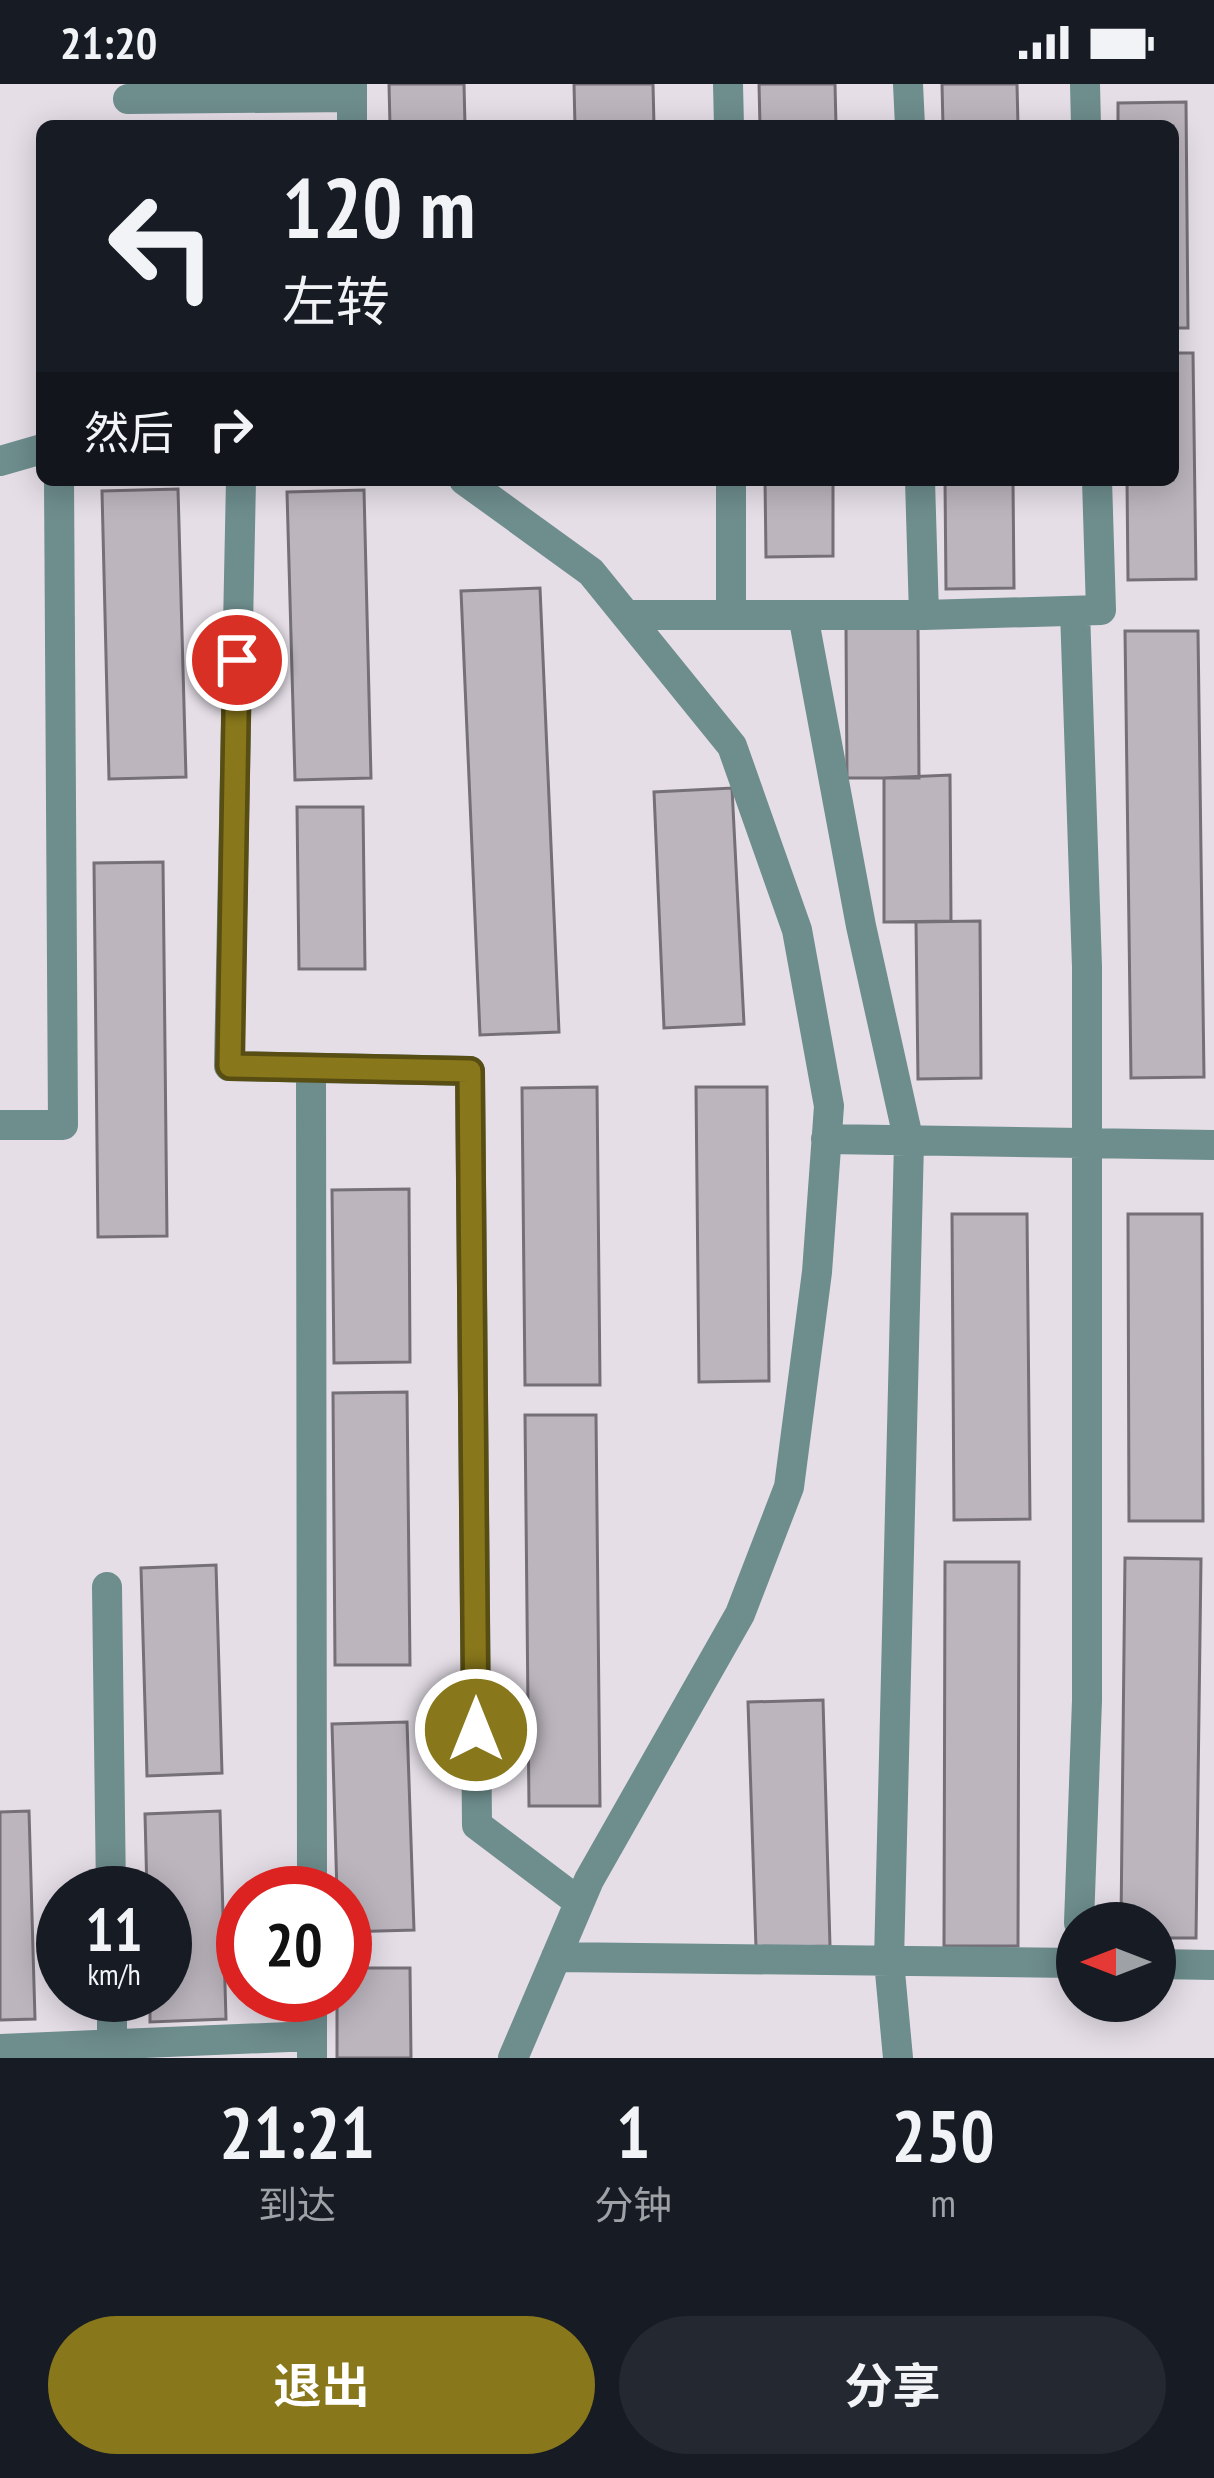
<!DOCTYPE html>
<html lang="zh">
<head>
<meta charset="utf-8">
<style>
	body { margin:0; font-family:"PT Sans Narrow","Noto Sans SC",sans-serif; background:#242831; color:#f1f3f6; height:100vh; display:flex; flex-direction:column; font-size:45px; white-space:nowrap }
	* { box-sizing:border-box; margin:0 }
	p { font-size:39px; color:#9ea1a6 }
	.icon { flex:none; width:66px; height:66px; fill:none; stroke:currentColor; stroke-width:2; stroke-linecap:round; stroke-linejoin:round }
	.map { position:relative; height:1974px; overflow:hidden }
	.side { display:flex; flex-direction:column; background:#171b24; flex:1 }
	.side>* { flex:none }
	.banner { position:absolute; left:36px; top:36px; width:1143px; height:366px; border-radius:18px; box-shadow:0 6px 30px #0003; background:#171b24; color:#f1f3f6; overflow:hidden }
	.needle { width:78px; rotate:270deg }
	.tools { position:absolute; left:1056px; top:1818px; display:grid; gap:24px }
	.tools a { display:grid; place-items:center; width:120px; height:120px; border-radius:50%; background:#171b24; box-shadow:0 6px 30px #0003; font-size:60px }
	.speed { position:absolute; left:36px; top:1782px; display:flex; gap:24px; font-size:60px; font-weight:700; text-align:center }
	.speed>* { display:grid; place-content:center; width:156px; height:156px; border-radius:50%; background:#171b24; box-shadow:0 6px 30px #0003; line-height:1 }
	.speed small { font-size:30px; font-weight:400 }
	.speed .limit { border:18px solid #d22; background:#fff; color:#111 }
	.pin { position:absolute; display:grid; place-items:center; width:102px; height:102px; color:#fff; margin:-51px; border:6px solid #fff; border-radius:50%; box-shadow:0 3px 12px #0007 }
	.me { position:absolute; width:132px; margin:-66px; rotate:0deg; stroke-linejoin:round; filter:drop-shadow(0 0 9px #0008) }
	.turn { display:flex; align-items:center; gap:42px; height:252px; padding:0 48px; font-size:54px }
	.turn .icon { width:156px; height:156px; stroke-width:2.5 }
	.turn b { display:block; font-size:84px; line-height:102px }
	.then { display:flex; align-items:center; height:114px; padding:0 48px; background:#0003; gap:24px; font-size:45px }
	.eta { display:flex; justify-content:space-evenly; align-items:center; height:204px; text-align:center }
	.eta b { font-size:72px; font-weight:700; line-height:84px }
	.cta { display:flex; gap:24px; margin-top:auto; padding:24px 48px }
	.cta a { flex:1; height:138px; border-radius:72px; background:#88771b; color:#fff; font-size:48px; font-weight:700; line-height:138px; text-align:center }
	.cta a+a { background:#242831; color:#f1f3f6 }
	.status { display:flex; justify-content:space-between; align-items:center; height:84px; padding:0 60px; background:#171b24; direction:ltr }
	.status svg { height:33px; fill:currentColor }
	.map>svg:first-child { display:block }
	.building { fill:#bcb5be; stroke:#756f77; stroke-width:3 }
	.lines { fill:none; stroke-linecap:round; stroke-linejoin:round }
	.minor { stroke:#6e8d8d; stroke-width:30 }
	.route-casing { stroke:#584d12; stroke-width:30 }
	.route { stroke:#88771b; stroke-width:21 }
</style>
</head>
<body>
<div class="status"><b>21:20</b><svg viewBox="0 0 49 12"><path d="M0 12V9h3v3zM5 12V6h3v6zM10 12V3h3v9zM15 12V0h3v12zM26 1h20v11H26zM47 4h2v5h-2z"/></svg></div>
<div class="map">
<svg width="1214" height="1974" viewBox="0 0 1214 1974">
	<rect width="100%" height="100%" fill="#e5dee7"/>
	<!-- building -->
	<path class="building" d="M 389,0 L 464,0 L 465,42 L 390,42 Z
		M 574,0 L 653,0 L 654,42 L 575,42 Z
		M 759,0 L 835,0 L 836,42 L 760,42 Z
		M 942,0 L 1017,0 L 1018,42 L 943,42 Z
		M 1186,18 L 1188,244 L 1173,244 L 1173,42 L 1118,42 L 1118,19 Z
		M 1173,269 L 1193,269 L 1196,495 L 1128,496 L 1127,396 L 1173,396 Z
		M 765,396 L 833,396 L 833,472 L 766,473 Z
		M 945,396 L 1013,396 L 1014,504 L 946,505 Z
		M 178,405 L 186,693 L 109,695 L 102,407 Z
		M 364,406 L 371,694 L 295,696 L 287,408 Z
		M 540,504 L 559,948 L 480,951 L 461,507 Z
		M 846,544 L 918,544 L 919,694 L 847,694 Z
		M 1125,547 L 1198,547 L 1204,993 L 1131,994 Z
		M 950,691 L 951,837 L 884,838 L 884,694 Z
		M 732,704 L 744,940 L 664,944 L 654,708 Z
		M 297,723 L 363,723 L 365,885 L 299,885 Z
		M 163,778 L 167,1152 L 98,1153 L 94,779 Z
		M 980,837 L 981,994 L 918,995 L 916,838 Z
		M 597,1003 L 600,1301 L 525,1301 L 522,1004 Z
		M 696,1003 L 767,1003 L 769,1297 L 699,1298 Z
		M 409,1105 L 410,1278 L 334,1279 L 332,1106 Z
		M 952,1130 L 1027,1130 L 1030,1435 L 954,1436 Z
		M 1128,1130 L 1202,1130 L 1203,1437 L 1129,1437 Z
		M 407,1308 L 410,1581 L 335,1581 L 333,1309 Z
		M 525,1331 L 596,1331 L 600,1722 L 529,1722 Z
		M 1125,1474 L 1201,1475 L 1196,1854 L 1155,1854 L 1155,1839 L 1121,1839 Z
		M 945,1478 L 1019,1478 L 1018,1862 L 944,1862 Z
		M 216,1481 L 222,1689 L 147,1692 L 141,1484 Z
		M 823,1616 L 830,1862 L 756,1864 L 748,1618 Z
		M 407,1638 L 414,1846 L 345,1848 L 345,1809 L 337,1809 L 332,1640 Z
		M 29,1727 L 35,1935 L 0,1936 L 0,1728 Z
		M 220,1727 L 226,1935 L 150,1938 L 150,1911 L 165,1911 L 165,1809 L 147,1809 L 145,1730 Z
		M 345,1884 L 410,1884 L 411,1974 L 337,1974 L 337,1911 L 345,1911 Z"/>
	<g class="lines">
		<!-- minor -->
		<path class="minor" d="M 352,0 L 352,42
			M 728,0 L 729,42
			M 908,0 L 910,42
			M 1085,0 L 1086,42
			M 128,15 L 352,13
			M 0,377 L 42,365
			M 241,396 L 229,982 L 470,987 L 477,1741 L 579,1818
			M 464,396 L 591,488 L 732,662 L 797,846 L 829,1022 L 817,1188 L 789,1403 L 740,1530 L 589,1796 L 513,1974
			M 731,396 L 731,531
			M 1075,527 L 1087,883 L 1087,1616 L 1079,1839
			M 626,531 L 924,531 L 920,396
			M 803,531 L 861,842 L 909,1058 L 889,1877 L 898,1974
			M 924,531 L 1101,526 L 1097,396
			M 311,984 L 312,1809
			M 0,1041 L 63,1041 L 59,396
			M 826,1055 L 1214,1061
			M 107,1503 L 111,1809
			M 556,1873 L 1077,1879
			M 1155,1880 L 1214,1881
			M 112,1911 L 112,1960
			M 312,1911 L 312,1952
			M 0,1965 L 312,1952 L 312,1974"/>
	</g>
	<g class="lines">
		<!-- route casing -->
		<g class="route-casing">
			<path id="route" d="M 237,576 L 230,982 L 470,987 L 476,1646"/>
		</g>
		<!-- route -->
		<use href="#route" class="route"/>
	</g>
</svg>
<div class="tools">
<a><svg class="needle" viewBox="-14 -14 28 28"><path d="M0-13l5 13h-10z" fill="#e53935"/><path d="M0 13l5-13h-10z" fill="#9ea1a6"/></svg></a>
</div>
<div class="speed"><div>11<small>km/h</small></div><div class="limit">20</div></div>
<div class="pin" style="left:237px;top:576px;background:#d93025"><svg class="icon" aria-label="arrive" viewBox="0 0 24 24"><path d="M6 21V4h12l-3 4 3 4H6"/></svg></div>
<svg class="me" style="left:476px;top:1646px" viewBox="-20 -20 40 40"><circle r="17" fill="#88771b" stroke="#fff" stroke-width="3"/><path d="M0-11L8 9 0 5-8 9z" fill="#fff"/></svg>
<div class="banner">
<div class="turn"><svg class="icon" aria-label="left" viewBox="0 0 24 24"><path d="M17 20v-9H6M10 6l-5 5 5 5"/></svg><div><b>120 m</b>左转</div></div>
<div class="then">然后<svg class="icon" aria-label="right" viewBox="0 0 24 24"><path d="M7 20v-9h11M14 6l5 5-5 5"/></svg></div>
</div>
</div>
<section class="side">
<div class="eta">
<div><b>21:21</b><p>到达</p></div>
<div><b>1</b><p>分钟</p></div>
<div><b>250</b><p>m</p></div>
</div>
<div class="cta"><a>退出</a><a>分享</a></div>
</section>
</body>
</html>
